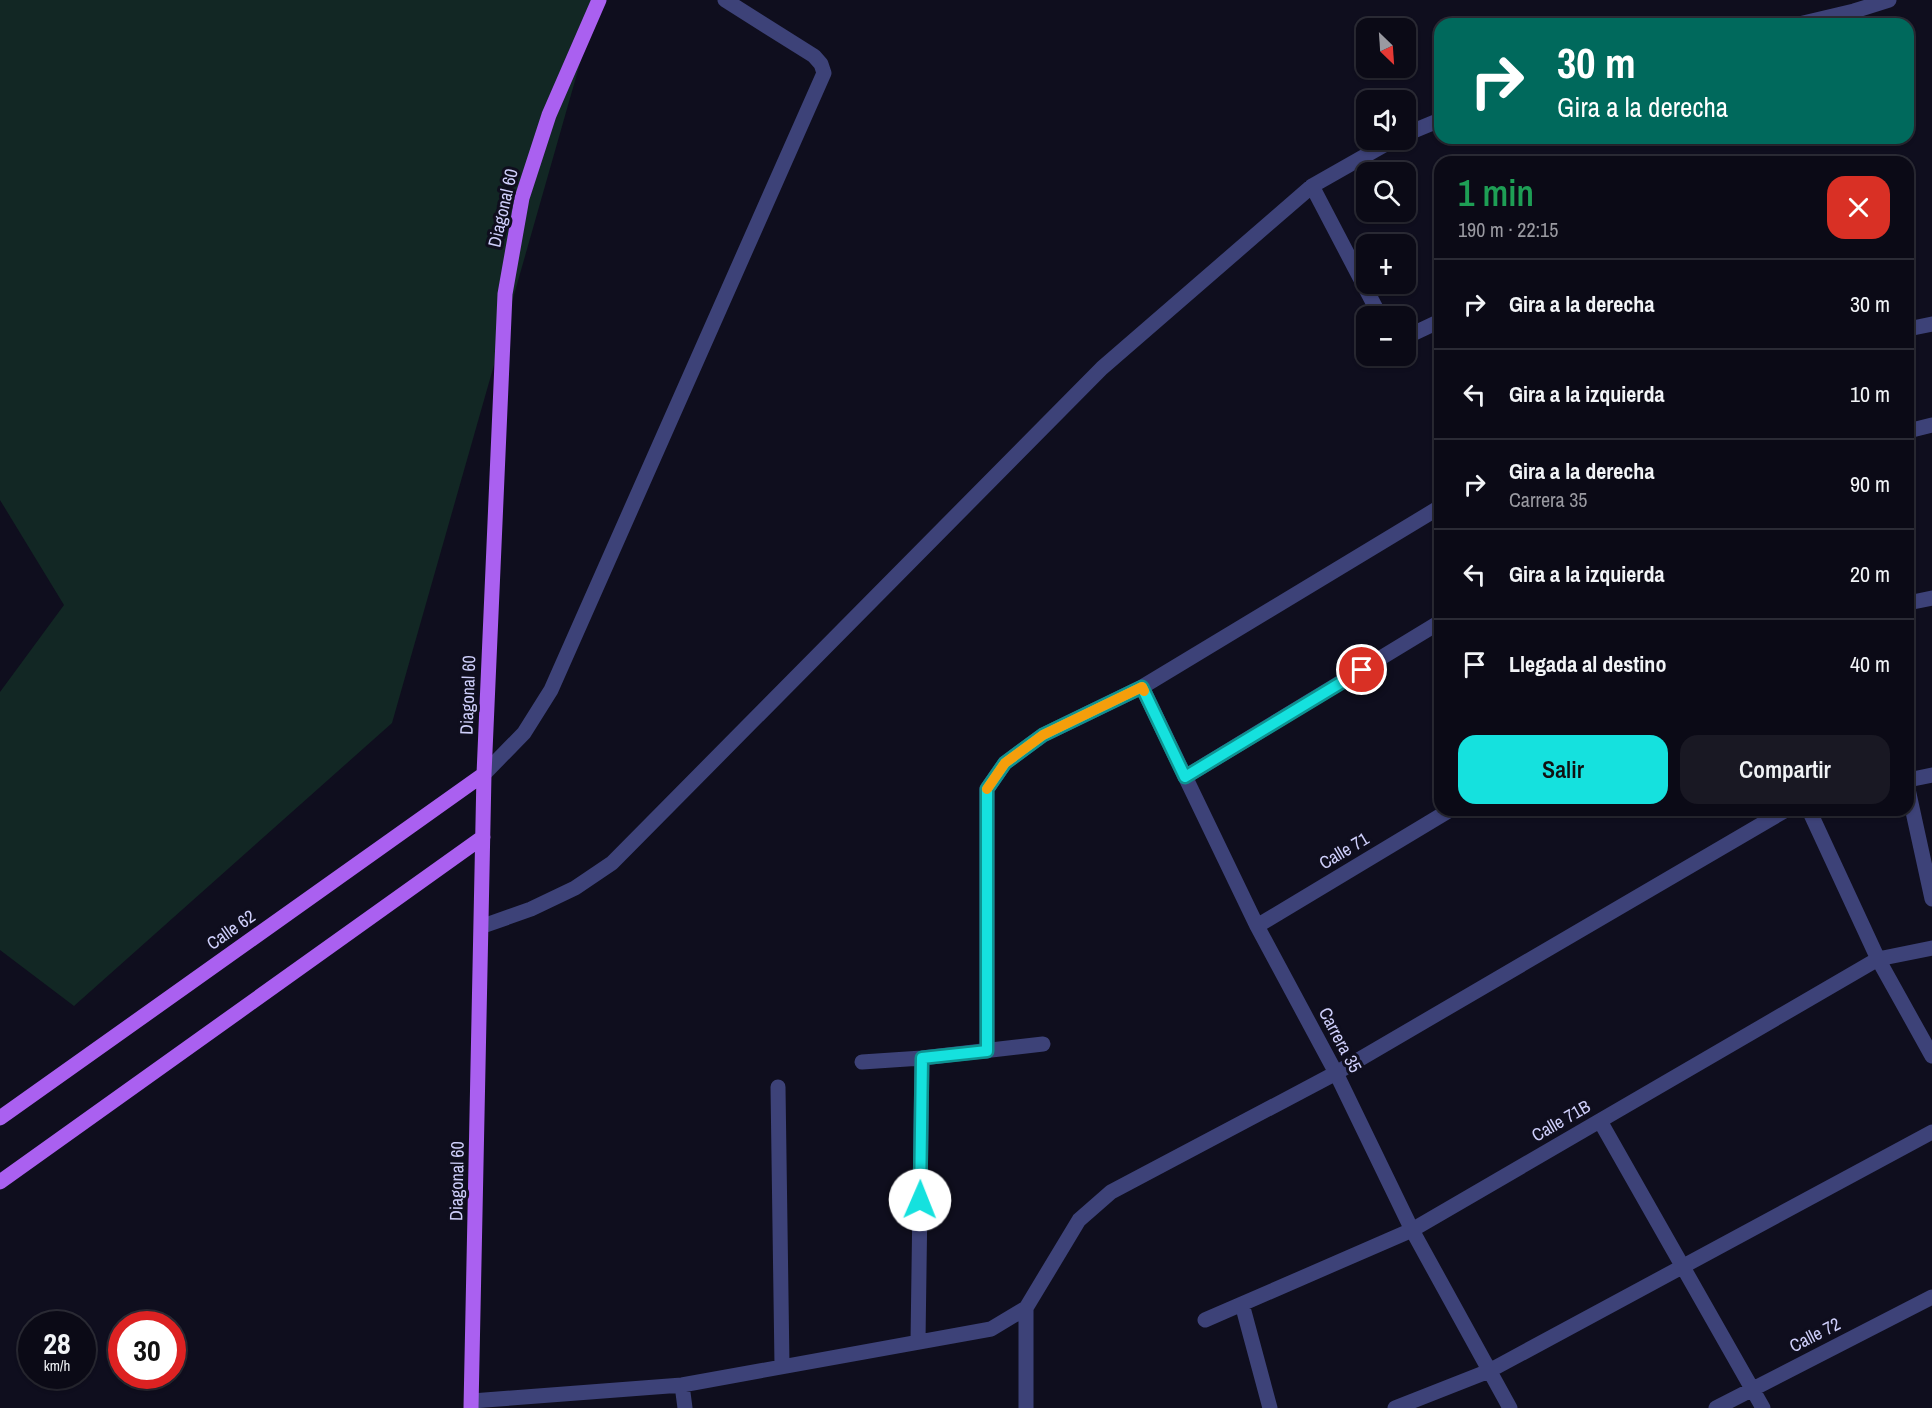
<!DOCTYPE html>
<html lang="es">
<head>
<meta charset="utf-8">
<style>
	body { margin:0; font-family:"Archivo Narrow",sans-serif; background:#191823; color:#f1f3f6; height:100vh; display:flex; flex-direction:column; font-size:22px; white-space:nowrap }
	* { box-sizing:border-box; margin:0 }
	p { font-size:20px; color:#9a9aa1 }
	.icon { flex:none; width:33px; height:33px; fill:none; stroke:currentColor; stroke-width:2; stroke-linecap:round; stroke-linejoin:round }
	.map { position:relative; flex:1; overflow:hidden }
	.drawer { position:absolute; left:1434px; top:156px; width:480px; height:660px; display:flex; flex-direction:column; background:#0b0a16; border-radius:18px; box-shadow:0 2px 4px #0004,0 0 0 2px #2b2b35 }
	.drawer>* { flex:none }
	.banner { position:absolute; left:1434px; top:18px; width:480px; height:126px; border-radius:18px; box-shadow:0 2px 4px #0004,0 0 0 2px #2b2b35; background:#00695c; color:#fff; overflow:hidden }
	.needle { width:39px; rotate:155deg }
	.tools { position:absolute; left:1356px; top:18px; display:grid; gap:12px }
	.tools a { display:grid; place-items:center; width:60px; height:60px; border-radius:12px; background:#0b0a16; box-shadow:0 2px 4px #0004,0 0 0 2px #2b2b35; font-size:30px }
	.speed { position:absolute; left:18px; top:1311px; display:flex; gap:12px; font-size:30px; font-weight:700; text-align:center }
	.speed>* { display:grid; place-content:center; width:78px; height:78px; border-radius:50%; background:#0b0a16; box-shadow:0 2px 4px #0004,0 0 0 2px #2b2b35; line-height:1 }
	.speed small { font-size:15px; font-weight:400 }
	.speed .limit { border:9px solid #d22; background:#fff; color:#111 }
	.pin { position:absolute; display:grid; place-items:center; width:51px; height:51px; color:#fff; margin:-26px; border:3px solid #fff; border-radius:50%; box-shadow:0 2px 6px #0007 }
	.me { position:absolute; width:66px; margin:-33px; rotate:1deg; stroke-linejoin:round; filter:drop-shadow(0 0 4px #0008) }
	.turn { display:flex; align-items:center; gap:21px; height:126px; padding:0 24px; font-size:27px }
	.turn .icon { width:78px; height:78px; stroke-width:2.5 }
	.turn b { display:block; font-size:42px; line-height:51px }
	.round { display:grid; place-items:center; flex:none; width:63px; height:63px; border-radius:18px; background:#191823 }
	.headline { display:flex; align-items:center; justify-content:space-between; height:102px; padding:0 24px }
	h1 { font-size:36px; font-weight:600; line-height:45px; color:#1e9e55 }
	.cta { display:flex; gap:12px; margin-top:auto; padding:12px 24px }
	.cta a { flex:1; height:69px; border-radius:18px; background:#15e1de; color:#111; font-size:24px; font-weight:600; line-height:69px; text-align:center }
	.cta a+a { background:#191823; color:#f1f3f6 }
	ul { padding:0; list-style:none }
	li { display:flex; align-items:center; gap:18px; height:90px; padding:0 24px; border-top:2px solid #2b2b35 }
	li div { flex:1 }
	li b { display:block; font-size:22px }
	li em { font-style:normal }
	.map>svg:first-child { display:block }
	.green { fill:#122724 }
	.lines { fill:none; stroke-linecap:round; stroke-linejoin:round }
	.minor { stroke:#3d4278; stroke-width:15 }
	.major { stroke:#aa60f0; stroke-width:15 }
	.route-casing { stroke:#0e9290; stroke-width:15 }
	.route { stroke:#15e1de; stroke-width:10 }
	.slow { stroke:#f59e0b; stroke-width:10 }
	.labels { text-anchor:middle; stroke-width:6; stroke-linejoin:round; paint-order:stroke }
	.street-label { font-size:18px; fill:#cfcffb; stroke:#0f0e1e }
</style>
</head>
<body>
<div class="map">
<svg width="1932" height="1408" viewBox="0 0 1932 1408">
	<rect width="100%" height="100%" fill="#0f0e1e"/>
	<!-- green -->
	<path class="green" d="M 0,0 L 598,0 L 392,723 L 74,1006 L 0,950 L 0,692 L 64,605 L 0,500 Z"/>
	<g class="lines">
		<!-- minor -->
		<path class="minor" d="M 1799,24 L 1854,11 L 1889,0
			M 1406,134 L 1440,120
			M 1312,186 L 1380,316
			M 1908,329 L 1932,324
			M 1406,337 L 1440,321
			M 1908,431 L 1932,425
			M 1908,603 L 1932,598
			M 1142,687 L 1257,926 L 1336,1073 L 1412,1230 L 1510,1408
			M 484,774 L 524,733 L 551,690 L 824,73 L 821,64 L 814,56 L 725,0
			M 1185,777 L 1440,622
			M 1908,780 L 1932,775
			M 1908,789 L 1932,899
			M 1809,810 L 1878,959 L 1932,1056
			M 483,926 L 531,909 L 575,888 L 612,863 L 1102,368 L 1312,186 L 1393,140
			M 1257,926 L 1450,810
			M 987,1051 L 987,789 L 1005,763 L 1043,735 L 1142,687 L 1440,507
			M 862,1062 L 922,1058 L 1043,1044
			M 778,1087 L 782,1366
			M 1600,1121 L 1763,1408
			M 1242,1304 L 1270,1408
			M 1026,1308 L 1026,1408
			M 1205,1320 L 1412,1230 L 1878,959 L 1932,948
			M 918,1341 L 922,1058
			M 682,1385 L 685,1408
			M 472,1401 L 682,1385 L 991,1329 L 1026,1308 L 1079,1220 L 1111,1192 L 1336,1073 L 1786,810
			M 1395,1408 L 1489,1371 L 1932,1132
			M 1716,1408 L 1932,1297"/>
		<!-- major -->
		<path class="major" d="M 0,1118 L 484,774
			M 0,1182 L 483,837
			M 471,1408 L 484,774 L 505,294 L 522,198 L 549,115 L 599,0"/>
	</g>
	<g class="lines">
		<!-- route casing -->
		<g class="route-casing">
			<path id="route" d="M 920,1200 L 922,1058 L 987,1051 L 987,789 L 1005,763 L 1043,735 L 1142,687 L 1185,777 L 1362,670"/>
		</g>
		<!-- route -->
		<use href="#route" class="route"/>
		<!-- slow -->
		<path class="slow" d="M 987,789 L 1005,763 L 1043,735 L 1142,687 L 1144,691"/>
	</g>
	<g class="labels">
		<!-- street labels -->
		<g class="street-label">
			<text transform="translate(503 208) rotate(-77)" y="6">Diagonal 60</text>
			<text transform="translate(468 695) rotate(-88)" y="6">Diagonal 60</text>
			<text transform="translate(1344 851) rotate(-31)" y="6">Calle 71</text>
			<text transform="translate(231 930) rotate(-35)" y="6">Calle 62</text>
			<text transform="translate(1340 1040) rotate(62)" y="6">Carrera 35</text>
			<text transform="translate(1561 1121) rotate(-30)" y="6">Calle 71B</text>
			<text transform="translate(457 1181) rotate(-89)" y="6">Diagonal 60</text>
			<text transform="translate(1815 1335) rotate(-27)" y="6">Calle 72</text>
		</g>
	</g>
</svg>
<div class="tools">
<a><svg class="needle" viewBox="-14 -14 28 28"><path d="M0-13l5 13h-10z" fill="#e53935"/><path d="M0 13l5-13h-10z" fill="#9a9aa1"/></svg></a>
<a><svg class="icon" aria-label="sound" viewBox="0 0 24 24"><path d="M4 9h4l5-4v14l-5-4H4zM17 9q2 3 0 6"/></svg></a>
<a><svg class="icon" aria-label="search" viewBox="0 0 24 24"><circle cx="10" cy="10" r="6"/><path d="M15 15l6 6"/></svg></a>
<a>+</a>
<a>−</a>
</div>
<div class="speed"><div>28<small>km/h</small></div><div class="limit">30</div></div>
<div class="pin" style="left:1362px;top:670px;background:#d93025"><svg class="icon" aria-label="arrive" viewBox="0 0 24 24"><path d="M6 21V4h12l-3 4 3 4H6"/></svg></div>
<svg class="me" style="left:920px;top:1200px" viewBox="-20 -20 40 40"><circle r="19" fill="#fff"/><path d="M0-13L10 11 0 6-10 11z" fill="#15e1de"/></svg>
<div class="banner">
<div class="turn"><svg class="icon" aria-label="right" viewBox="0 0 24 24"><path d="M7 20v-9h11M14 6l5 5-5 5"/></svg><div><b>30 m</b>Gira a la derecha</div></div>
</div>
<section class="drawer">
<div class="headline"><div><h1>1 min</h1><p>190 m · 22:15</p></div><a class="round" style="background:#d93025;color:#fff"><svg class="icon" aria-label="close" viewBox="0 0 24 24"><path d="M6 6l12 12M18 6L6 18"/></svg></a></div>
<ul>
<li><svg class="icon" aria-label="right" viewBox="0 0 24 24"><path d="M7 20v-9h11M14 6l5 5-5 5"/></svg><div><b>Gira a la derecha</b></div><em>30 m</em></li>
<li><svg class="icon" aria-label="left" viewBox="0 0 24 24"><path d="M17 20v-9H6M10 6l-5 5 5 5"/></svg><div><b>Gira a la izquierda</b></div><em>10 m</em></li>
<li><svg class="icon" aria-label="right" viewBox="0 0 24 24"><path d="M7 20v-9h11M14 6l5 5-5 5"/></svg><div><b>Gira a la derecha</b><p>Carrera 35</p></div><em>90 m</em></li>
<li><svg class="icon" aria-label="left" viewBox="0 0 24 24"><path d="M17 20v-9H6M10 6l-5 5 5 5"/></svg><div><b>Gira a la izquierda</b></div><em>20 m</em></li>
<li><svg class="icon" aria-label="arrive" viewBox="0 0 24 24"><path d="M6 21V4h12l-3 4 3 4H6"/></svg><div><b>Llegada al destino</b></div><em>40 m</em></li>
</ul>
<div class="cta"><a>Salir</a><a>Compartir</a></div>
</section>
</div>
</body>
</html>
